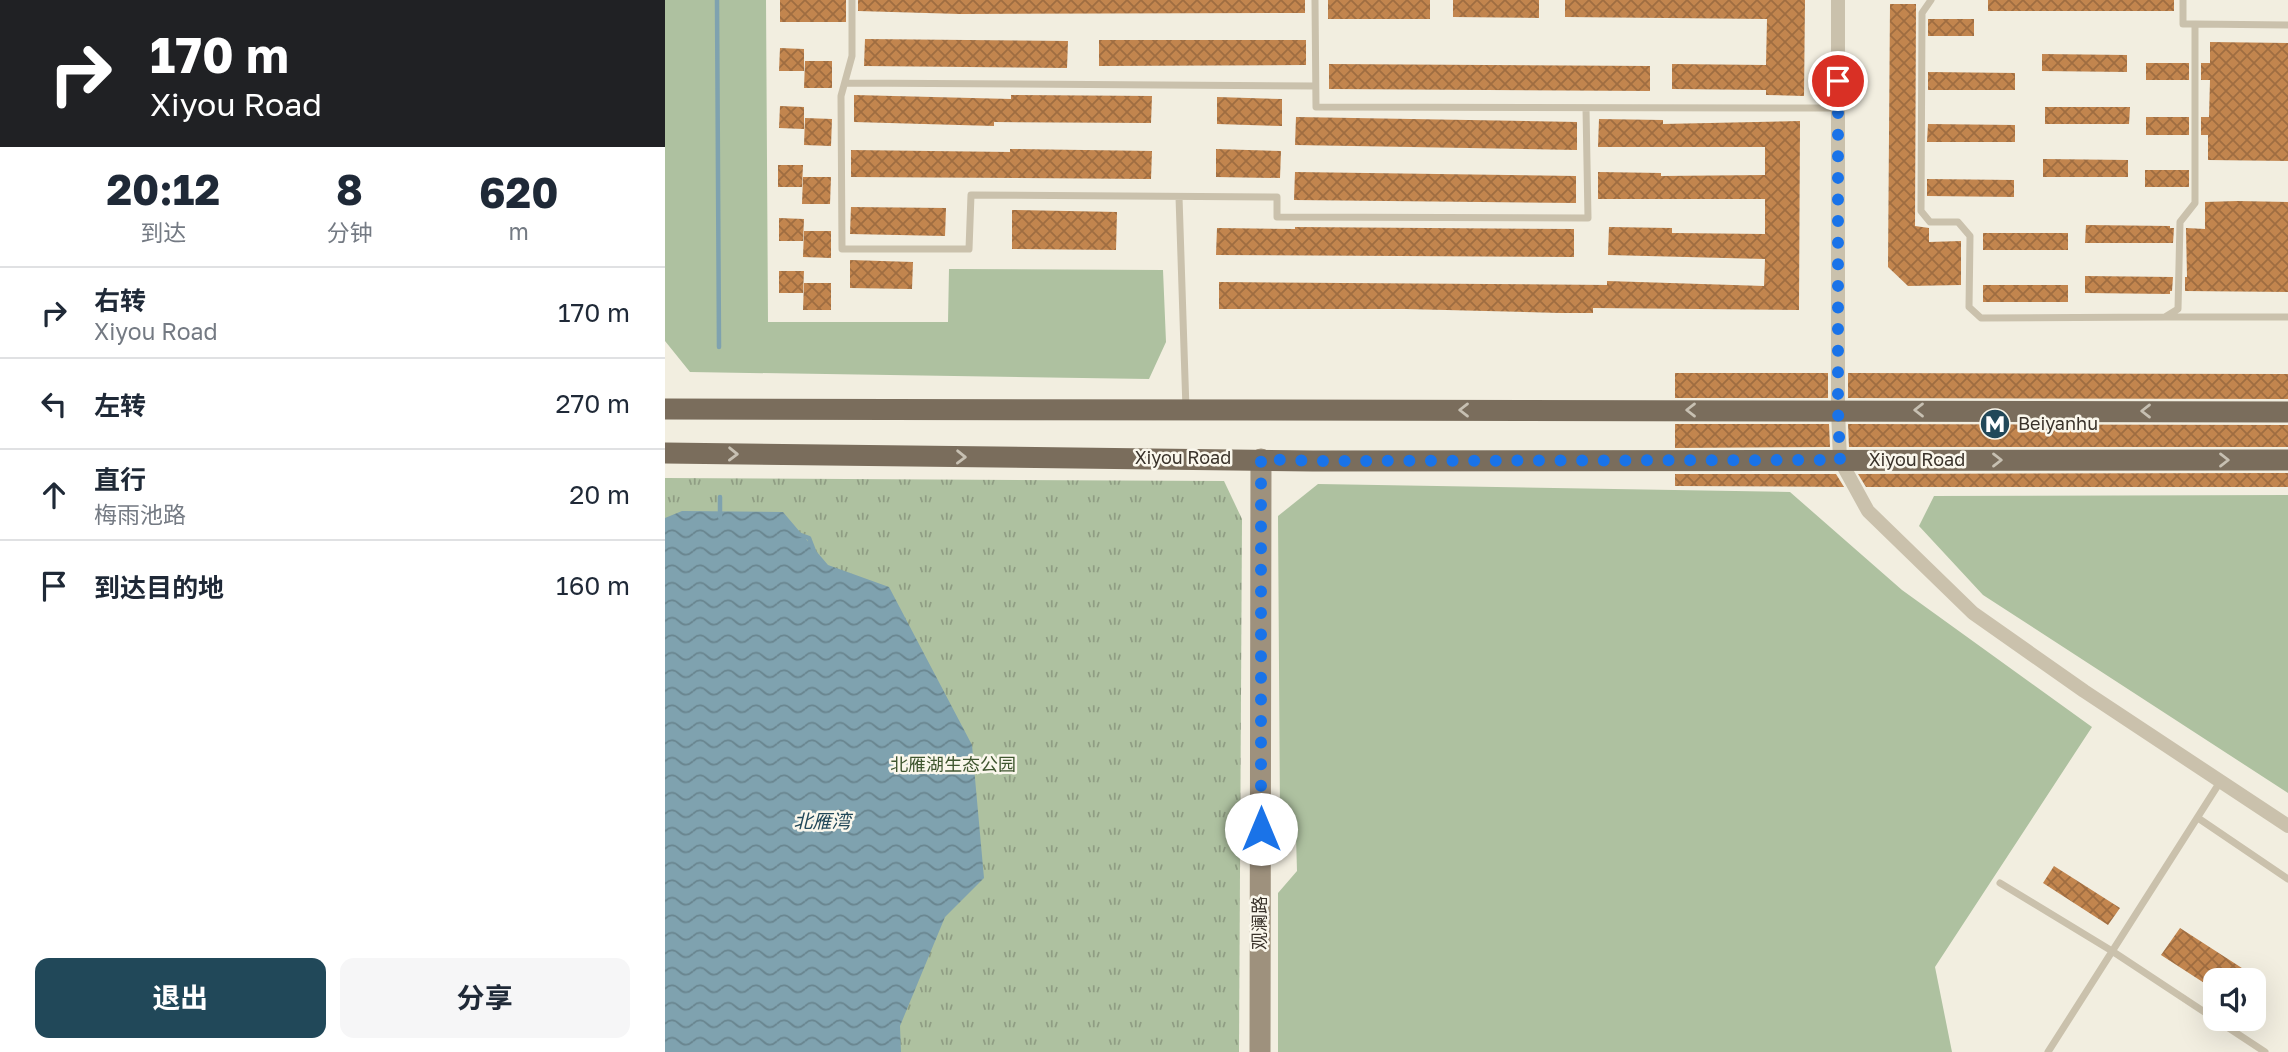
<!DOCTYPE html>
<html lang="zh">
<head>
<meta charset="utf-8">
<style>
	body { margin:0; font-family:"Golos Text","Noto Sans SC",sans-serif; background:#f6f6f7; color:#1f2937; height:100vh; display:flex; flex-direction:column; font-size:26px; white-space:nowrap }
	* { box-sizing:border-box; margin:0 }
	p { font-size:23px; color:#747a83 }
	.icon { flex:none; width:38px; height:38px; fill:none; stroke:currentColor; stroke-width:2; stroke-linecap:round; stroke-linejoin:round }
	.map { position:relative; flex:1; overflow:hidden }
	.panel { display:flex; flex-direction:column; background:#fff; width:665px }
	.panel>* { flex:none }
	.hud { background:#202124; color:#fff; overflow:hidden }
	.tools { position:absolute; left:1538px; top:968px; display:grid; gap:14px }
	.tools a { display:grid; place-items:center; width:63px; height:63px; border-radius:14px; background:#fff; box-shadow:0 7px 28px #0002; font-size:35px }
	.pin { position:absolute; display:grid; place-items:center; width:60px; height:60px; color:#fff; margin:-30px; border:4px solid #fff; border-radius:50%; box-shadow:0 2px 7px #0007 }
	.me { position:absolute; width:77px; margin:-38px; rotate:0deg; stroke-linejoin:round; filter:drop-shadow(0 0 5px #0008) }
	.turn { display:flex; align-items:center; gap:24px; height:147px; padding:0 35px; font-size:32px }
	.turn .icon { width:91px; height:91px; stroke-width:2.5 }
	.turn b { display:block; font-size:49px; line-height:60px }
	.eta { display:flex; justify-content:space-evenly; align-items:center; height:119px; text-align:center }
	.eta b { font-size:42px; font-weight:700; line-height:49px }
	.button { display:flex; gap:14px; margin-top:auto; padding:14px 35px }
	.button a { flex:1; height:80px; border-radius:14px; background:#214859; color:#fff; font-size:28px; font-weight:700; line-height:80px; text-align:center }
	.button a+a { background:#f6f6f7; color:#1f2937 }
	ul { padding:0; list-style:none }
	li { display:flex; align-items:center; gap:21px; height:91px; padding:0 35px; border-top:2px solid #e0e1e3 }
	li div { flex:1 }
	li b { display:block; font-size:26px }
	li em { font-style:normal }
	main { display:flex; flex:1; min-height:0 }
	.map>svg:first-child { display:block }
	.green { fill:#aec1a0 }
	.park { fill:url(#park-tufts) }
	.water { fill:url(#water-waves) }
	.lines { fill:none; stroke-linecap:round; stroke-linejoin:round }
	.stream { stroke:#7fa2af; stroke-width:4.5 }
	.building { fill:url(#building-cross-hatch) }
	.lane { stroke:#cac1ac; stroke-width:7 }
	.street { stroke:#cac1ac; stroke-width:14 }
	.secondary { stroke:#9e917d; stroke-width:21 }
	.primary { stroke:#7a6d5c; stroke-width:21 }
	.oneway { stroke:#c7c0b2 }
	.route { stroke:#1a73e8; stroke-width:12; stroke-dasharray:0 21.6 }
	.labels { text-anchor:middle; stroke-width:5; stroke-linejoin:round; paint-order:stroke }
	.poi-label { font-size:18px; fill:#39322a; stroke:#faf7ec; text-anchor:start }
	.street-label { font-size:18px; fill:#39322a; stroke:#faf7ec }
	.park-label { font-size:18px; fill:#3f562f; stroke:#faf7ec }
	.water-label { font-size:19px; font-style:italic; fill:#214859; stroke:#faf7ec }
</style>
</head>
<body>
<main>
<section class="panel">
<div class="hud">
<div class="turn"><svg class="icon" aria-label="right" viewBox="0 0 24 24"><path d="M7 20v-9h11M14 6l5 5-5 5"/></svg><div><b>170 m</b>Xiyou Road</div></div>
</div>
<div class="eta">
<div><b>20:12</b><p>到达</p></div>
<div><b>8</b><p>分钟</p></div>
<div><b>620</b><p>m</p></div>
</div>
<ul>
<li><svg class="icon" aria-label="right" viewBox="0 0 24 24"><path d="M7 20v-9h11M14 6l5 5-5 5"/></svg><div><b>右转</b><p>Xiyou Road</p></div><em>170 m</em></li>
<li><svg class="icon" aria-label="left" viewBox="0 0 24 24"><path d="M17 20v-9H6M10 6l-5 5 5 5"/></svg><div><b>左转</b></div><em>270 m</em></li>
<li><svg class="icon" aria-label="ahead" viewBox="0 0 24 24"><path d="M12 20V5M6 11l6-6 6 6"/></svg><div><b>直行</b><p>梅雨池路</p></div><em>20 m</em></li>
<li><svg class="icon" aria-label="arrive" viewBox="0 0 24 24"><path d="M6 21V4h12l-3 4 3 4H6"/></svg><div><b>到达目的地</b></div><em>160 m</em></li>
</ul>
<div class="button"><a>退出</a><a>分享</a></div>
</section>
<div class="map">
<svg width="1623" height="1052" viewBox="0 0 1623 1052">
	<defs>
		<pattern id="park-tufts" width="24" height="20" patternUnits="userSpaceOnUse" patternTransform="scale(1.75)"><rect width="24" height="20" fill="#aec1a0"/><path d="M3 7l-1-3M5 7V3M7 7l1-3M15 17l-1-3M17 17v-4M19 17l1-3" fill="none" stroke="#8f9d83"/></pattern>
		<pattern id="water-waves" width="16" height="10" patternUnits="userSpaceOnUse" patternTransform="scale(1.75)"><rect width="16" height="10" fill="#7fa2af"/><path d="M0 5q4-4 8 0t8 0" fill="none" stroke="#69858f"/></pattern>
		<pattern id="building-cross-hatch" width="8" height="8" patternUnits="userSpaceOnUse" patternTransform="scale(1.75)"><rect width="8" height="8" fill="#c2854e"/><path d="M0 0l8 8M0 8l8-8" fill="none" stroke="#9f6d41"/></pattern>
	</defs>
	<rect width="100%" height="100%" fill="#f2eee0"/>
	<!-- green -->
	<path class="green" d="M 0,0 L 101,0 L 103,322 L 283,322 L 284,269 L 498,270 L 501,342 L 484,379 L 25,372 L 0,341 Z
		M 653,484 L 1125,492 L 1237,590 L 1427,727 L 1270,967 L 1287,1052 L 613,1052 L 613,893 L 632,871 L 631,836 L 615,815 L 613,516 Z
		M 1623,495 L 1623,793 L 1318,595 L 1254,526 L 1269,496 Z"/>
	<!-- park -->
	<path class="park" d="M 0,478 L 559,481 L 577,519 L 574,1052 L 0,1052 Z"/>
	<!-- water -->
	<path class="water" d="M 17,511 L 118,512 L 163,565 L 224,587 L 307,745 L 319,878 L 280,917 L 235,1026 L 236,1052 L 0,1052 L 0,518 Z"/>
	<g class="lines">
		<!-- stream -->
		<path class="stream" d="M 52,0 L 54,347
			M 55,497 L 55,517
			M 133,534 L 144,538 L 149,551"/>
	</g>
	<!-- building -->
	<path class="building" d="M 115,0 L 181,0 L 181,22 L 115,22 Z
		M 193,0 L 640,0 L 640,13 L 295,14 L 193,11 Z
		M 663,0 L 765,0 L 765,19 L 663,19 Z
		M 788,0 L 874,0 L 874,18 L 788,17 Z
		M 900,0 L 1140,0 L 1139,96 L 1101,95 L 1101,90 L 1007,89 L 1007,64 L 1101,65 L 1102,19 L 900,17 Z
		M 1323,0 L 1509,0 L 1509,11 L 1323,11 Z
		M 1225,4 L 1251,4 L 1250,226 L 1264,228 L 1264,242 L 1296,241 L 1296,285 L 1243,286 L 1223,267 Z
		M 1263,19 L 1309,19 L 1309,36 L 1263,36 Z
		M 200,39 L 403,41 L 402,68 L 199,66 Z
		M 434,40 L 641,40 L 641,65 L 434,66 Z
		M 1545,42 L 1623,43 L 1623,161 L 1543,160 L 1543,135 L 1536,135 L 1536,117 L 1544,117 L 1545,80 L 1536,80 L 1536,63 L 1545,63 Z
		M 115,48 L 139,49 L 139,71 L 114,71 Z
		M 1377,54 L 1462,55 L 1462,72 L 1377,71 Z
		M 140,61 L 167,61 L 167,88 L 139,88 Z
		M 1481,63 L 1524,63 L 1524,80 L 1481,80 Z
		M 664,64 L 985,66 L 985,91 L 664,89 Z
		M 1263,72 L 1350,73 L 1350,90 L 1263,90 Z
		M 189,95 L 346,99 L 346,95 L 487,96 L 486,123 L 329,122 L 329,126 L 189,122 Z
		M 552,97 L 617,99 L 617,126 L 552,124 Z
		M 115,106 L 139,107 L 139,129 L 114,128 Z
		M 1380,107 L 1465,107 L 1464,124 L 1380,124 Z
		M 631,117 L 912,122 L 912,150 L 630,145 Z
		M 1481,117 L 1524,117 L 1524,135 L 1481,135 Z
		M 140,118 L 167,119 L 166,146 L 139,145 Z
		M 934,119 L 998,120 L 998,124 L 1135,121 L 1134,310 L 928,308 L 928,313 L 895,313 L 741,309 L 554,309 L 554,282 L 942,285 L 942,281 L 1099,286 L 1100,259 L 943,255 L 944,227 L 1007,228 L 1007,233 L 1100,234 L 1100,199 L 933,199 L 933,172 L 996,173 L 996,176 L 1100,175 L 1100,147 L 933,147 Z
		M 1263,124 L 1350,125 L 1350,142 L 1262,142 Z
		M 345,149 L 487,151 L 486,179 L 186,177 L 186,150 L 345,152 Z
		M 551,149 L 616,151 L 615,178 L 551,177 Z
		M 1378,159 L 1463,160 L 1463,177 L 1378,177 Z
		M 113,165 L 138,165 L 137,187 L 113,187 Z
		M 1480,170 L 1524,170 L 1524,187 L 1480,187 Z
		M 630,172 L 911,176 L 911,203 L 629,200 Z
		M 138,177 L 166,177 L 165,204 L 137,204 Z
		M 1262,179 L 1349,180 L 1349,197 L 1262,196 Z
		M 1572,201 L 1623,202 L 1623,292 L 1520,291 L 1520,277 L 1522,277 L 1521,228 L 1540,229 L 1540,202 Z
		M 186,207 L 281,208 L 280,236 L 185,234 Z
		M 347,210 L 452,212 L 451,250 L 347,249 Z
		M 114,218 L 139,219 L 138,241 L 114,241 Z
		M 1421,225 L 1505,226 L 1505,228 L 1509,228 L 1508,243 L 1420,243 Z
		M 630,227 L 909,229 L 909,257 L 551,255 L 552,228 L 630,229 Z
		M 139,231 L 166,231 L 166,258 L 138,257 Z
		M 1318,233 L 1403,233 L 1403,250 L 1318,250 Z
		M 185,260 L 248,262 L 247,289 L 185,288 Z
		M 114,271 L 139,271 L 138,293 L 114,293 Z
		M 1420,276 L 1508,277 L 1507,291 L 1505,291 L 1505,294 L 1420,293 Z
		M 139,283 L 166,283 L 166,310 L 138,310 Z
		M 1318,285 L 1403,285 L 1403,302 L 1318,302 Z
		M 1010,373 L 1163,373 L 1163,398 L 1010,398 Z
		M 1183,373 L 1623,374 L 1623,399 L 1183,398 Z
		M 1010,424 L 1164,424 L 1165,447 L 1010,448 Z
		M 1183,424 L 1623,425 L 1623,447 L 1184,447 Z
		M 1623,473 L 1623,487 L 1201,487 L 1193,474 Z
		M 1010,474 L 1171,474 L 1179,487 L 1010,486 Z
		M 1389,866 L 1455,908 L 1443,925 L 1378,883 Z
		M 1515,928 L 1580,970 L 1573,980 L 1550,980 L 1550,990 L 1496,955 Z"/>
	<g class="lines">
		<!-- lane -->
		<path class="lane" d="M 187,0 L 187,56 L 176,96 L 177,249 L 304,249 L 306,195 L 612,197 L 612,217 L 923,218 L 921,108
			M 650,0 L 651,107 L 1173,108
			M 1266,0 L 1257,13 L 1256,211 L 1265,222 L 1293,222 L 1305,236 L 1304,307 L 1316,318 L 1500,317 L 1513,309 L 1515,222 L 1530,203 L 1530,24 L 1623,25
			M 1518,0 L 1518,24 L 1530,24
			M 180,83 L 650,86
			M 514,197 L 521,409
			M 1500,317 L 1623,317
			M 1533,818 L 1623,879
			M 1335,883 L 1447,951 L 1600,1052
			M 1383,1052 L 1555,782"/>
		<!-- street -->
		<path class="street" d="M 1173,0 L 1173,410 L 1175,460 L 1203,511 L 1308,613 L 1419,691 L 1623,826"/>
		<!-- secondary -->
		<path class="secondary" d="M 595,1052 L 596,459"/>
		<!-- primary -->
		<path class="primary" d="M 0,409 L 1623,412
			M 0,453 L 648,461 L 1623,460"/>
	</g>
	<!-- one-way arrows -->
	<defs><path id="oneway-chevron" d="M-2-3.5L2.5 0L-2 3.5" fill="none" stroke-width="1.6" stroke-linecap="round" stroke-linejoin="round" transform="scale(1.75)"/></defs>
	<g class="oneway">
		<use href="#oneway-chevron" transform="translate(799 410) rotate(-180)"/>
		<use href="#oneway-chevron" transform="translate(1026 410) rotate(-180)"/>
		<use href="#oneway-chevron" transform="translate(1254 410) rotate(-180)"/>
		<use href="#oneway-chevron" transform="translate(1481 411) rotate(-180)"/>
		<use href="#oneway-chevron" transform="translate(68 454) rotate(1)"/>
		<use href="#oneway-chevron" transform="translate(296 457) rotate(1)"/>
		<use href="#oneway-chevron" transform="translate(1332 460)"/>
		<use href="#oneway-chevron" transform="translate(1559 460)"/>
	</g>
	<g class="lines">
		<!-- route -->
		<path class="route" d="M 596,829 L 596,459 L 648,461 L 1175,460 L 1173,410 L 1173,81"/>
	</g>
	<!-- icons -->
	<defs>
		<g id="metro-disc" transform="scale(1.575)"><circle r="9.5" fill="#214859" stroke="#faf7ec"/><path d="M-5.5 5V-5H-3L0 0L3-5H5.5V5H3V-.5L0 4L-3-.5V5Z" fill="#fff"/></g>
	</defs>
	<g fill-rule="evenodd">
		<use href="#metro-disc" x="1330" y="424"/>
	</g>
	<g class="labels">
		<!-- poi labels -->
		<g class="poi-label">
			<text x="1353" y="430">Beiyanhu</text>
		</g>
		<!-- street labels -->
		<g class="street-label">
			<text x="518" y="464">Xiyou Road</text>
			<text x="1252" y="466">Xiyou Road</text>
			<text transform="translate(595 923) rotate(-90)" y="6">观澜路</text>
		</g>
		<!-- park labels -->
		<g class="park-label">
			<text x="288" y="771">北雁湖生态公园</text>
		</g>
		<!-- water labels -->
		<g class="water-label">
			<text x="157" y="828">北雁湾</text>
		</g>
	</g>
</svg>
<div class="tools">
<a><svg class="icon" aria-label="sound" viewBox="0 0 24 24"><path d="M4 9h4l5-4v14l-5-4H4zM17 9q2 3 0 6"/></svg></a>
</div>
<div class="pin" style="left:1173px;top:81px;background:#d93025"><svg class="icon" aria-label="arrive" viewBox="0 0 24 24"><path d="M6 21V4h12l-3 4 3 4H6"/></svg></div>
<svg class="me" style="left:596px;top:829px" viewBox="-20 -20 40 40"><circle r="19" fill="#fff"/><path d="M0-13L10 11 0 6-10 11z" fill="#1a73e8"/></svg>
</div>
</main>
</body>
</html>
